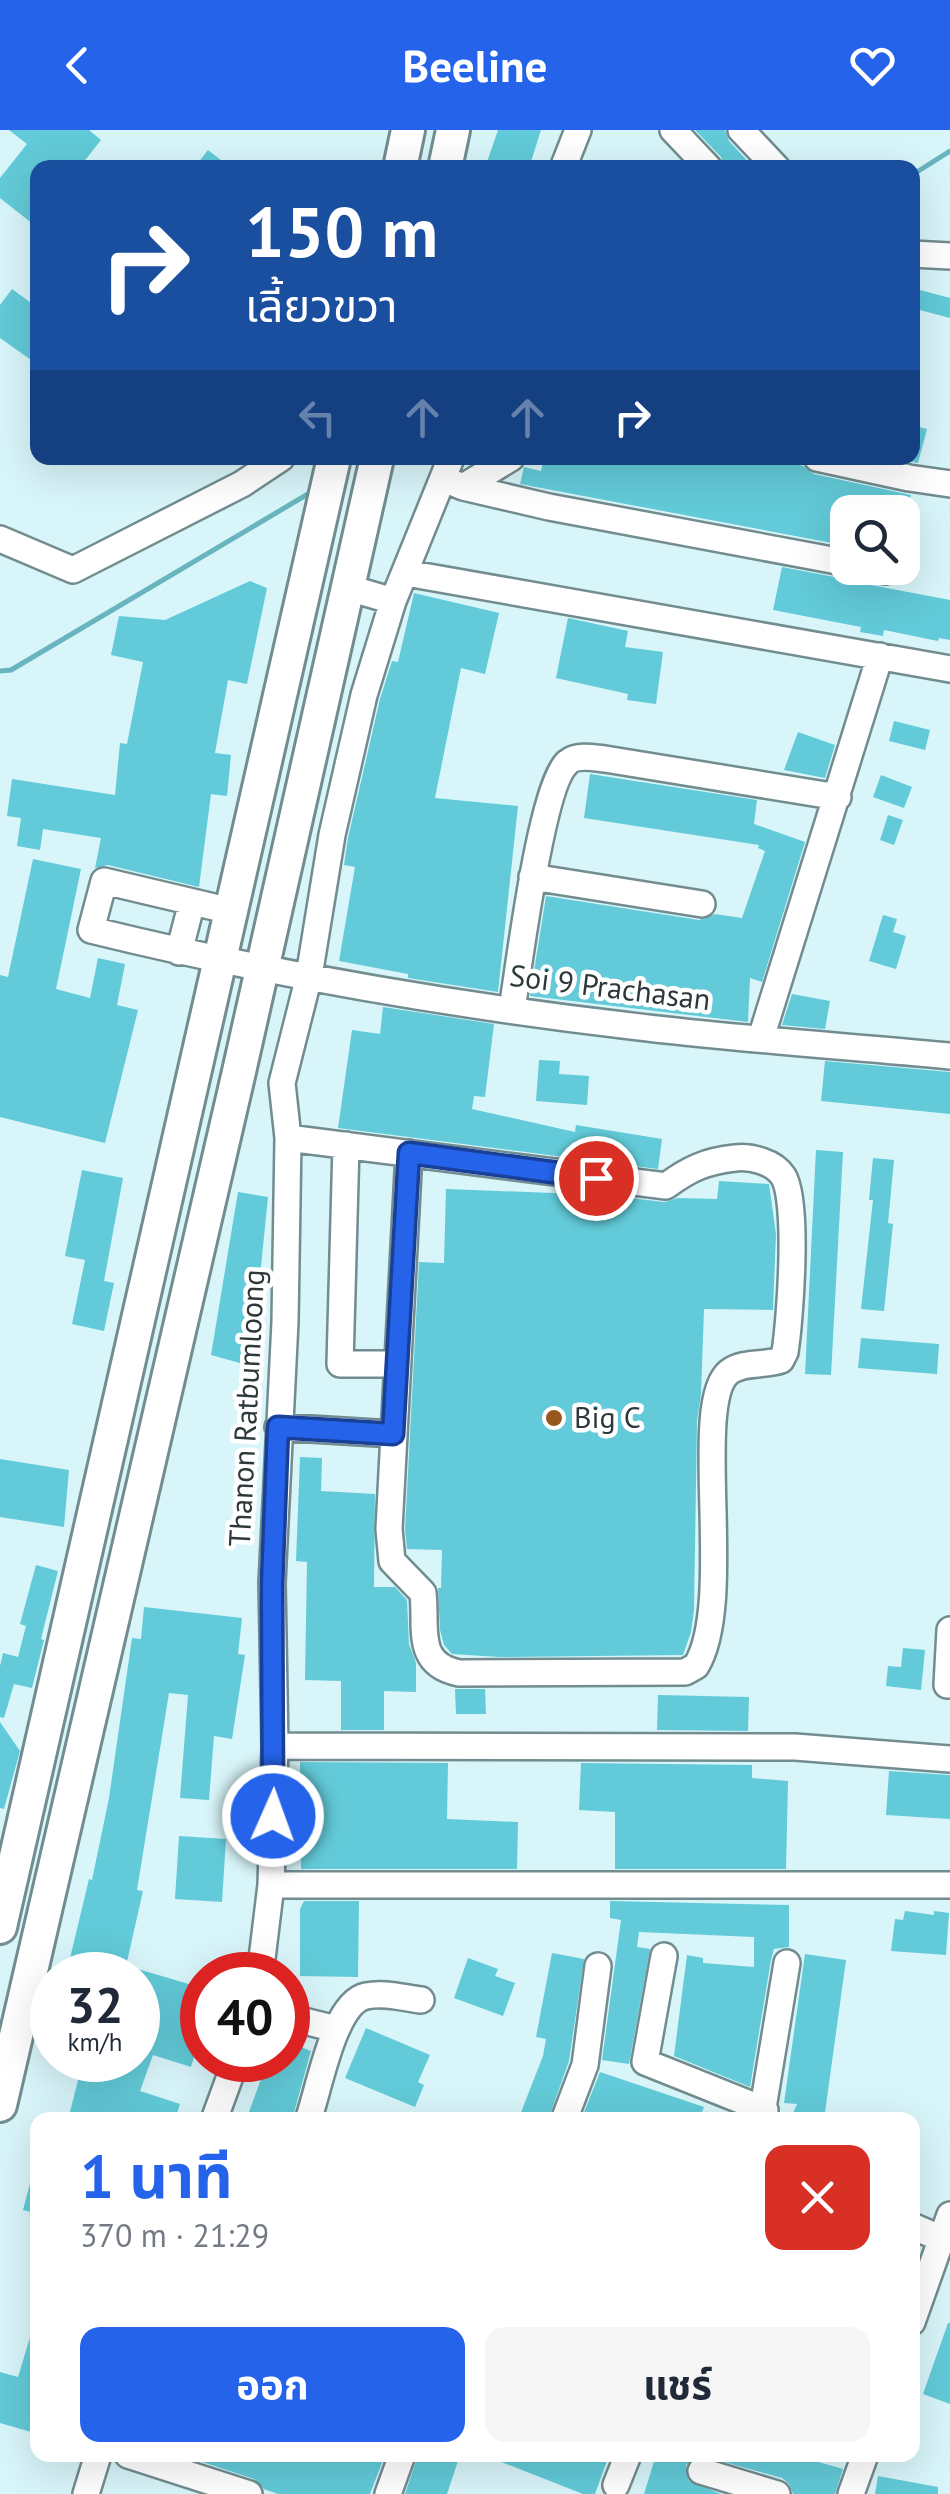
<!DOCTYPE html>
<html lang="th">
<head>
<meta charset="utf-8">
<style>
	body { margin:0; font-family:"PT Sans","Noto Sans Thai",sans-serif; background:#f6f6f7; color:#1f2937; height:100vh; display:flex; flex-direction:column; font-size:38px; white-space:nowrap }
	* { box-sizing:border-box; margin:0 }
	p { font-size:32px; color:#747a83 }
	.icon { flex:none; width:55px; height:55px; fill:none; stroke:currentColor; stroke-width:2; stroke-linecap:round; stroke-linejoin:round }
	.map { position:relative; flex:1; overflow:hidden }
	.sheet { position:absolute; left:30px; top:1982px; width:890px; height:350px; display:flex; flex-direction:column; background:#fff; border-radius:20px; box-shadow:0 10px 40px #0002 }
	.sheet>* { flex:none }
	.guide { position:absolute; left:30px; top:30px; width:890px; height:305px; border-radius:20px; box-shadow:0 10px 40px #0002; background:#1a4fa0; color:#fff; overflow:hidden }
	.tools { position:absolute; left:830px; top:365px; display:grid; gap:20px }
	.tools a { display:grid; place-items:center; width:90px; height:90px; border-radius:20px; background:#fff; box-shadow:0 10px 40px #0002; font-size:50px }
	.speed { position:absolute; left:30px; top:1822px; display:flex; gap:20px; font-size:50px; font-weight:700; text-align:center }
	.speed>* { display:grid; place-content:center; width:130px; height:130px; border-radius:50%; background:#fff; box-shadow:0 10px 40px #0002; line-height:1 }
	.speed small { font-size:25px; font-weight:400 }
	.speed .limit { border:15px solid #d22; background:#fff; color:#111 }
	.pin { position:absolute; display:grid; place-items:center; width:85px; height:85px; color:#fff; margin:-42px; border:5px solid #fff; border-radius:50%; box-shadow:0 2px 10px #0007 }
	.me { position:absolute; width:110px; margin:-55px; rotate:2deg; stroke-linejoin:round; filter:drop-shadow(0 0 8px #0008) }
	.turn { display:flex; align-items:center; gap:35px; height:210px; padding:0 50px; font-size:45px }
	.turn .icon { width:130px; height:130px; stroke-width:2.5 }
	.turn b { display:block; font-size:70px; line-height:85px }
	.lanes { display:flex; align-items:center; height:95px; padding:0 50px; background:#0003; justify-content:center; gap:50px; direction:ltr }
	.lanes .off { opacity:.35 }
	.round { display:grid; place-items:center; flex:none; width:105px; height:105px; border-radius:20px; background:#f6f6f7 }
	.summary { display:flex; align-items:center; justify-content:space-between; height:170px; padding:0 50px }
	h1 { font-size:60px; font-weight:700; line-height:75px; color:#2563eb }
	.primary-button { display:flex; gap:20px; margin-top:auto; padding:20px 50px }
	.primary-button a { flex:1; height:115px; border-radius:20px; background:#2563eb; color:#fff; font-size:40px; font-weight:700; line-height:115px; text-align:center }
	.primary-button a+a { background:#f6f6f7; color:#1f2937 }
	header { display:flex; justify-content:space-between; align-items:center; height:130px; padding:0 50px; background:#2563eb; color:#fff; font-size:45px; font-weight:700 }
	.map>svg:first-child { display:block }
	.lines { fill:none; stroke-linecap:round; stroke-linejoin:round }
	.stream { stroke:#68b4bf; stroke-width:5 }
	.building { fill:#62cad8 }
	.minor-casing { stroke:#728c90; stroke-width:30 }
	.major-casing { stroke:#728c90; stroke-width:38 }
	.minor { stroke:#fff; stroke-width:25 }
	.major { stroke:#fff; stroke-width:32 }
	.route-casing { stroke:#184099; stroke-width:25 }
	.route { stroke:#2563eb; stroke-width:18 }
	.poi-dot { fill:#975820; stroke:#fff; stroke-width:4 }
	.labels { text-anchor:middle; stroke-width:9; stroke-linejoin:round; paint-order:stroke }
	.street-label { font-size:30px; fill:#2d383a; stroke:#fff }
	.poi-label { font-size:30px; fill:#2d383a; stroke:#fff; text-anchor:start }
</style>
</head>
<body>
<header><svg class="icon" aria-label="back" viewBox="0 0 24 24"><path d="M15 5l-7 7 7 7"/></svg>Beeline<svg class="icon" aria-label="heart" viewBox="0 0 24 24"><path d="M12 20l-8-8c-3-5 5-10 8-4 3-6 11-1 8 4z"/></svg></header>
<div class="map">
<svg width="950" height="2364" viewBox="0 0 950 2364">
	<rect width="100%" height="100%" fill="#d8f5f9"/>
	<g class="lines">
		<!-- stream -->
		<path class="stream" d="M 912,45 L 950,21
			M 0,541 L 11,540 L 313,361"/>
	</g>
	<!-- building -->
	<path class="building" d="M 9,0 L 89,0 L 101,10 L 79,38 L 38,38 L 38,98 L 0,68 L 0,48 L 27,14 Z
		M 498,0 L 541,0 L 529,38 L 485,38 Z
		M 695,0 L 725,0 L 729,11 L 754,38 L 725,38 L 721,27 Z
		M 208,20 L 231,38 L 194,38 Z
		M 12,159 L 38,178 L 38,235 L 0,208 L 0,175 Z
		M 920,160 L 950,168 L 950,188 L 916,179 Z
		M 912,295 L 927,299 L 918,333 L 891,328 L 912,328 Z
		M 544,328 L 767,328 L 803,336 L 814,344 L 911,365 L 907,382 L 848,382 L 848,416 L 520,354 L 524,337 L 541,341 Z
		M 782,437 L 845,449 L 856,447 L 866,454 L 950,470 L 950,510 L 939,508 L 938,511 L 884,500 L 883,506 L 860,502 L 861,497 L 773,480 Z
		M 250,451 L 267,458 L 247,554 L 228,550 L 215,623 L 231,625 L 227,666 L 211,664 L 199,757 L 108,735 L 95,738 L 101,708 L 43,699 L 40,720 L 17,716 L 21,688 L 7,686 L 12,649 L 115,665 L 120,613 L 127,614 L 143,532 L 111,525 L 119,486 L 165,490 Z
		M 414,463 L 499,483 L 485,544 L 461,538 L 435,668 L 518,676 L 498,862 L 408,848 L 408,844 L 339,831 L 355,737 L 344,735 L 348,708 L 380,569 L 392,531 L 398,532 Z
		M 568,488 L 628,501 L 625,517 L 663,522 L 656,574 L 627,570 L 628,564 L 556,548 Z
		M 894,591 L 930,600 L 925,620 L 889,611 Z
		M 798,602 L 835,615 L 825,648 L 784,640 Z
		M 590,644 L 757,670 L 754,694 L 805,712 L 762,852 L 750,848 L 748,892 L 530,866 L 546,766 L 699,790 L 715,784 L 742,788 L 765,721 L 758,718 L 759,715 L 584,688 Z
		M 881,645 L 912,657 L 904,678 L 873,667 Z
		M 888,685 L 903,690 L 894,715 L 880,710 Z
		M 33,729 L 81,739 L 56,859 L 90,868 L 98,828 L 125,834 L 117,875 L 138,880 L 105,1013 L 0,987 L 0,845 L 8,847 Z
		M 883,785 L 897,789 L 893,802 L 906,806 L 896,839 L 869,831 Z
		M 792,864 L 830,871 L 825,899 L 782,895 Z
		M 383,877 L 494,894 L 485,967 L 474,966 L 472,979 L 575,1002 L 576,995 L 662,1009 L 658,1039 L 338,998 L 352,900 L 380,904 Z
		M 539,930 L 560,931 L 559,944 L 589,946 L 587,975 L 536,971 Z
		M 825,931 L 950,942 L 950,984 L 821,971 Z
		M 816,1020 L 843,1022 L 831,1245 L 805,1244 Z
		M 873,1028 L 894,1030 L 888,1093 L 893,1094 L 884,1181 L 861,1179 L 873,1070 L 869,1070 Z
		M 82,1040 L 123,1048 L 104,1151 L 114,1153 L 104,1201 L 72,1194 L 85,1130 L 65,1126 Z
		M 719,1051 L 769,1054 L 776,1104 L 773,1180 L 704,1179 L 701,1264 L 697,1291 L 694,1480 L 691,1502 L 683,1525 L 499,1527 L 452,1524 L 444,1515 L 440,1500 L 438,1458 L 441,1458 L 442,1420 L 407,1419 L 405,1399 L 419,1132 L 444,1133 L 446,1059 L 605,1065 L 664,1072 L 678,1068 L 717,1069 Z
		M 238,1062 L 268,1067 L 251,1236 L 211,1225 Z
		M 861,1208 L 939,1214 L 937,1244 L 858,1238 Z
		M 300,1327 L 322,1328 L 321,1361 L 375,1364 L 374,1457 L 395,1457 L 407,1470 L 409,1514 L 416,1533 L 416,1562 L 384,1561 L 384,1600 L 341,1600 L 341,1551 L 305,1550 L 307,1432 L 296,1431 Z
		M 0,1329 L 69,1340 L 64,1397 L 0,1387 Z
		M 36,1435 L 58,1441 L 41,1509 L 44,1510 L 32,1558 L 14,1554 L 4,1588 L 0,1587 L 0,1536 L 3,1523 L 18,1527 L 26,1496 L 20,1494 Z
		M 144,1477 L 242,1488 L 238,1524 L 245,1525 L 232,1609 L 214,1606 L 209,1670 L 180,1668 L 188,1565 L 169,1563 L 137,1760 L 143,1761 L 124,1845 L 66,1845 L 89,1749 L 92,1750 L 109,1668 L 132,1508 L 141,1509 Z
		M 903,1518 L 925,1520 L 921,1560 L 886,1556 L 888,1536 L 901,1537 Z
		M 455,1559 L 485,1559 L 486,1584 L 456,1584 Z
		M 658,1565 L 749,1567 L 748,1601 L 657,1600 Z
		M 0,1592 L 20,1621 L 4,1679 L 0,1678 Z
		M 300,1632 L 448,1633 L 447,1689 L 518,1692 L 517,1739 L 301,1739 Z
		M 581,1633 L 752,1635 L 752,1648 L 788,1651 L 786,1739 L 615,1739 L 615,1682 L 579,1680 Z
		M 889,1641 L 950,1645 L 950,1689 L 886,1685 Z
		M 179,1706 L 226,1709 L 222,1772 L 175,1769 Z
		M 304,1771 L 359,1771 L 358,1847 L 300,1846 L 300,1779 Z
		M 610,1771 L 789,1775 L 789,1817 L 774,1819 L 771,1830 L 750,1957 L 674,1926 L 687,1825 L 703,1828 L 703,1833 L 754,1837 L 754,1807 L 639,1802 L 637,1817 L 650,1819 L 629,1934 L 602,1930 L 621,1790 L 610,1788 Z
		M 905,1781 L 934,1785 L 934,1781 L 949,1783 L 946,1825 L 891,1821 L 895,1789 L 903,1790 Z
		M 552,1823 L 584,1829 L 569,1931 L 548,1990 L 518,1990 L 543,1926 L 546,1909 L 536,1907 Z
		M 805,1824 L 846,1830 L 824,1990 L 790,1990 L 797,1974 L 784,1973 Z
		M 468,1828 L 498,1839 L 495,1846 L 515,1853 L 503,1886 L 454,1868 Z
		M 138,1839 L 202,1858 L 202,1901 L 191,1937 L 153,1925 L 140,1961 L 180,1974 L 175,1990 L 68,1990 L 80,1942 L 101,1949 L 109,1930 L 130,1935 L 131,1930 L 138,1930 Z
		M 366,1898 L 430,1925 L 418,1952 L 424,1955 L 415,1977 L 345,1948 Z
		M 288,1912 L 311,1921 L 292,1990 L 270,1990 L 249,1982 L 268,1930 L 288,1930 Z
		M 600,1942 L 704,1977 L 699,1990 L 581,1990 Z
		M 33,2042 L 38,2042 L 38,2084 L 23,2080 Z
		M 948,2193 L 950,2193 L 950,2274 L 923,2264 Z
		M 34,2194 L 38,2195 L 38,2304 L 0,2293 L 0,2242 L 18,2247 Z
		M 181,2325 L 309,2325 L 324,2330 L 326,2325 L 385,2325 L 370,2364 L 278,2364 L 264,2359 L 254,2349 Z
		M 418,2325 L 460,2325 L 447,2364 L 405,2364 Z
		M 609,2325 L 595,2364 L 583,2364 L 486,2326 Z
		M 656,2325 L 794,2325 L 843,2339 L 835,2364 L 793,2364 L 789,2354 L 782,2348 L 698,2325 L 686,2335 L 689,2351 L 721,2364 L 644,2364 Z
		M 878,2346 L 938,2357 L 938,2364 L 875,2364 Z"/>
	<g class="lines">
		<!-- minor casing -->
		<g class="minor-casing">
			<path id="minor" d="M 673,0 L 709,38
				M 741,0 L 777,38
				M 563,38 L 578,0
				M 912,124 L 950,126
				M 817,328 L 909,348 L 950,354
				M 456,354 L 463,357 L 511,328
				M 463,357 L 549,377 L 848,433
				M 0,409 L 73,440 L 242,354 L 281,328
				M 869,438 L 886,441
				M 406,443 L 950,539
				M 349,458 L 393,471
				M 532,747 L 702,774
				M 231,781 L 104,751 L 91,800 C 266,843 452,875 631,896 C 737,909 844,916 950,926
				M 179,822 L 192,772
				M 512,879 C 519,837 541,654 568,632 C 577,624 595,628 605,629 L 838,667
				M 761,908 L 880,526
				M 288,1008 C 414,1024 540,1041 666,1056 C 689,1039 706,1031 735,1028 C 751,1026 774,1032 783,1046 C 799,1070 790,1191 785,1222 L 781,1230 C 764,1236 744,1231 729,1242 C 690,1273 736,1472 696,1536 L 685,1542 L 459,1543 C 414,1534 427,1497 423,1463 L 392,1431 L 389,1399 L 409,1023
				M 346,1015 L 340,1234 L 397,1234
				M 278,1297 L 393,1304
				M 947,1555 L 950,1500
				M 275,1616 L 795,1617 L 950,1629
				M 271,1755 L 950,1755
				M 664,1826 L 645,1932 L 765,1980
				M 260,1845 L 271,1755 L 275,1616 L 272,1453 L 285,1192 L 288,1008 L 282,953 L 309,846 L 332,705 L 364,565 L 393,471 L 451,328
				M 288,1887 L 336,1899
				M 214,1990 L 236,1930
				M 308,1990 C 319,1961 333,1873 366,1866 C 384,1862 404,1868 421,1870
				M 564,1990 L 585,1935 L 598,1836
				M 761,1990 L 787,1833
				M 912,2096 L 942,2109
				M 912,2192 L 950,2085
				M 128,2325 L 249,2364
				M 701,2341 L 777,2364
				M 616,2355 L 628,2325
				M 86,2364 L 98,2325
				M 388,2364 L 402,2325
				M 851,2364 L 865,2325"/>
		</g>
		<!-- major casing -->
		<g class="major-casing">
			<path id="major" d="M 400,38 L 408,0
				M 445,38 L 453,0
				M 0,1797 L 334,328
				M 0,1975 L 238,946 L 377,328"/>
		</g>
		<!-- minor -->
		<use href="#minor" class="minor"/>
		<!-- major -->
		<use href="#major" class="major"/>
	</g>
	<g class="lines">
		<!-- route casing -->
		<g class="route-casing">
			<path id="route" d="M 273,1686 L 272,1453 L 278,1297 L 393,1304 L 409,1023 L 596,1048"/>
		</g>
		<!-- route -->
		<use href="#route" class="route"/>
	</g>
	<!-- markers -->
	<circle class="poi-dot" cx="554" cy="1288" r="10"/>
	<g class="labels">
		<!-- street labels -->
		<g class="street-label">
			<text transform="translate(610 858) rotate(7)" y="10">Soi 9 Prachasan</text>
			<text transform="translate(247 1278) rotate(-87)" y="10">Thanon Ratbumloong</text>
		</g>
		<!-- poi labels -->
		<g class="poi-label">
			<text x="574" y="1298">Big C</text>
		</g>
	</g>
</svg>
<div class="tools">
<a><svg class="icon" aria-label="search" viewBox="0 0 24 24"><circle cx="10" cy="10" r="6"/><path d="M15 15l6 6"/></svg></a>
</div>
<div class="speed"><div>32<small>km/h</small></div><div class="limit">40</div></div>
<div class="pin" style="left:596px;top:1048px;background:#d93025"><svg class="icon" aria-label="arrive" viewBox="0 0 24 24"><path d="M6 21V4h12l-3 4 3 4H6"/></svg></div>
<svg class="me" style="left:273px;top:1686px" viewBox="-20 -20 40 40"><circle r="17" fill="#2563eb" stroke="#fff" stroke-width="3"/><path d="M0-11L8 9 0 5-8 9z" fill="#fff"/></svg>
<div class="guide">
<div class="turn"><svg class="icon" aria-label="right" viewBox="0 0 24 24"><path d="M7 20v-9h11M14 6l5 5-5 5"/></svg><div><b>150 m</b>เลี้ยวขวา</div></div>
<div class="lanes"><svg class="icon off" aria-label="left" viewBox="0 0 24 24"><path d="M17 20v-9H6M10 6l-5 5 5 5"/></svg><svg class="icon off" aria-label="ahead" viewBox="0 0 24 24"><path d="M12 20V5M6 11l6-6 6 6"/></svg><svg class="icon off" aria-label="ahead" viewBox="0 0 24 24"><path d="M12 20V5M6 11l6-6 6 6"/></svg><svg class="icon" aria-label="right" viewBox="0 0 24 24"><path d="M7 20v-9h11M14 6l5 5-5 5"/></svg></div>
</div>
<section class="sheet">
<div class="summary"><div><h1>1 นาที</h1><p>370 m · 21:29</p></div><a class="round" style="background:#d93025;color:#fff"><svg class="icon" aria-label="close" viewBox="0 0 24 24"><path d="M6 6l12 12M18 6L6 18"/></svg></a></div>
<div class="primary-button"><a>ออก</a><a>แชร์</a></div>
</section>
</div>
</body>
</html>
